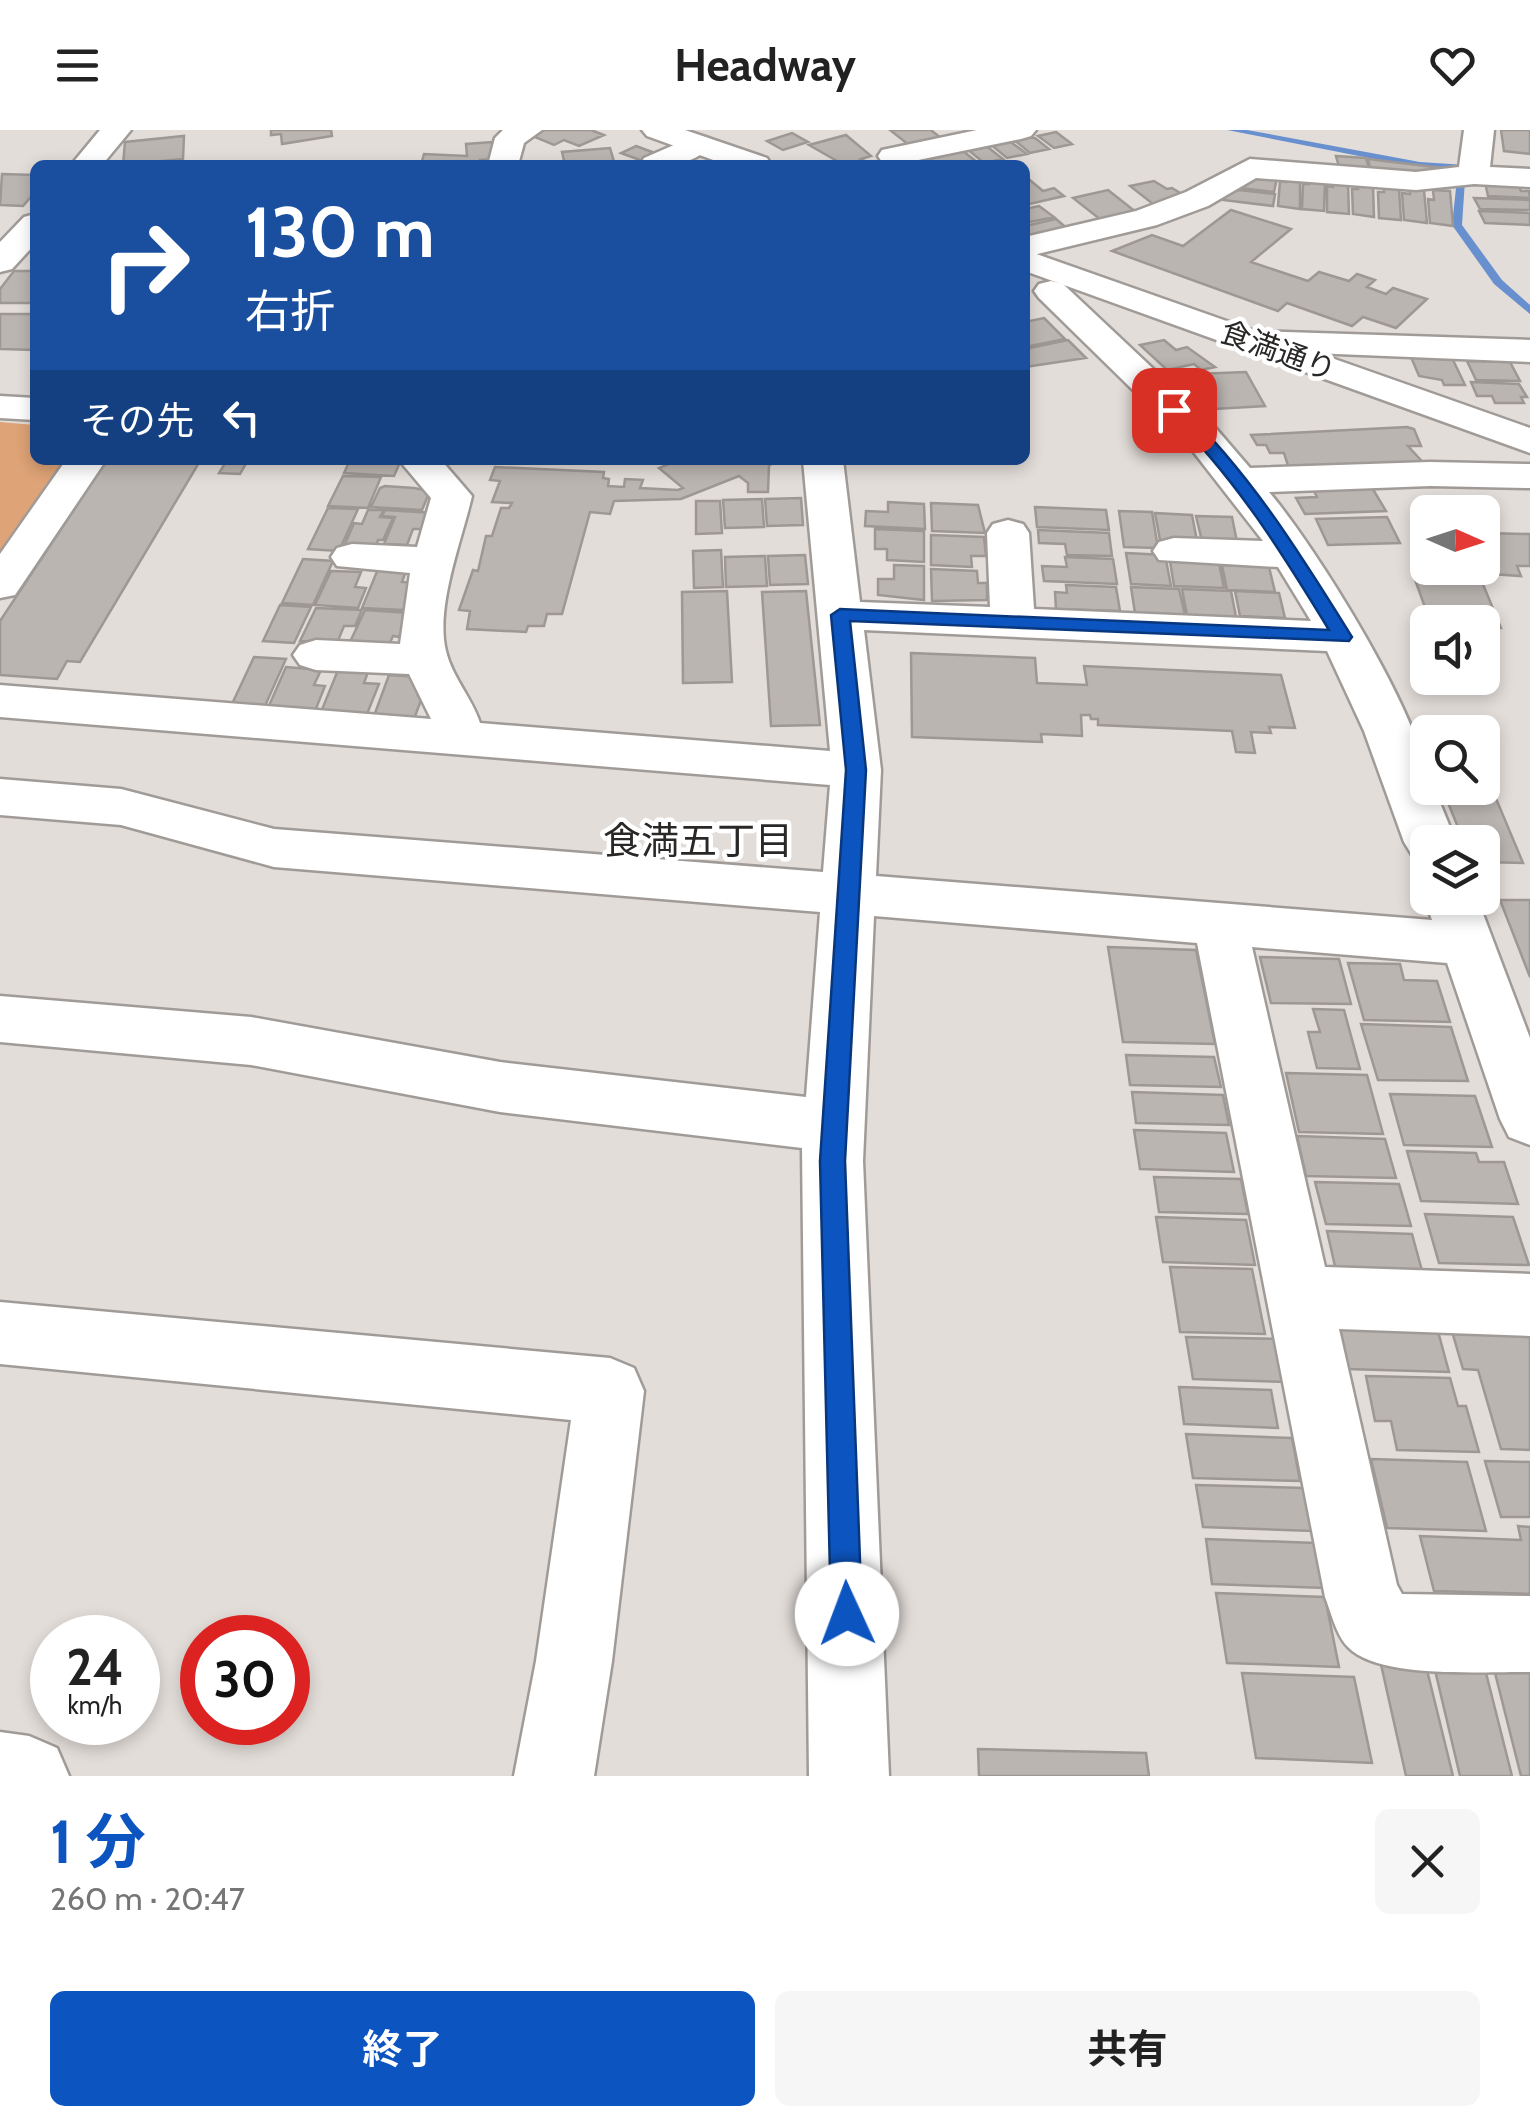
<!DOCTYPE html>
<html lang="ja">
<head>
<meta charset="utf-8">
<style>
	body { margin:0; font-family:Cabin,"Noto Sans JP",sans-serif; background:#f6f6f6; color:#222; height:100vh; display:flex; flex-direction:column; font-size:38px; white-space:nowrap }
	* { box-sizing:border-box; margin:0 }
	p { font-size:32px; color:#767676 }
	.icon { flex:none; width:55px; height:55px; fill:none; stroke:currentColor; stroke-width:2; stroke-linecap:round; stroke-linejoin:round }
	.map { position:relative; height:1646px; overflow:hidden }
	.sheet { display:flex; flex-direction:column; background:#fff; flex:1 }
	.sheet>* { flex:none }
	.hud { position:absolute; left:30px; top:30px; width:1000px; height:305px; border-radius:15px; box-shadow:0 5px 15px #0003; background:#1a4fa0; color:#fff; overflow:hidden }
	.needle { width:65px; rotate:93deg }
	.controls { position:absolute; left:1410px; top:365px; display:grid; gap:20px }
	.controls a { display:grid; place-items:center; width:90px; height:90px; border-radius:15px; background:#fff; box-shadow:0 5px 15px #0003; font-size:50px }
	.speed { position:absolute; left:30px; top:1485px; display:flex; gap:20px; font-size:50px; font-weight:700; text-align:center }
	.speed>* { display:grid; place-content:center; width:130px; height:130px; border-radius:50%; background:#fff; box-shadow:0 5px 15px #0003; line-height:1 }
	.speed small { font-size:25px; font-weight:400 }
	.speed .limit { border:15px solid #d22; background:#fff; color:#111 }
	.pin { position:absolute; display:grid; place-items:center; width:85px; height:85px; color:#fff; margin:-42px; border-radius:20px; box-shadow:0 5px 15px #0006 }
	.me { position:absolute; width:110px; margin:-55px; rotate:358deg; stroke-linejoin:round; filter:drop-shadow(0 0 8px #0008) }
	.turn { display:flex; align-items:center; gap:35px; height:210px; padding:0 50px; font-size:45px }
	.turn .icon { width:130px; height:130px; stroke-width:2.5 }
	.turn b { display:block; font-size:70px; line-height:85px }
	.then { display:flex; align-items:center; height:95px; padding:0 50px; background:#0003; gap:20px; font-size:38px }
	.round { display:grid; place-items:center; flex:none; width:105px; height:105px; border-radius:15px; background:#f6f6f6 }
	.headline { display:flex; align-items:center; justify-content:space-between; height:170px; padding:0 50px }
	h1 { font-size:60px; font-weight:700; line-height:75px; color:#0c55c0 }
	.button { display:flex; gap:20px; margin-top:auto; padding:20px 50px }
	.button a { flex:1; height:115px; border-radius:15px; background:#0c55c0; color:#fff; font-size:40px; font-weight:700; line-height:115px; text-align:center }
	.button a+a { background:#f6f6f6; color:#222 }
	header { display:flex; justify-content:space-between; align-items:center; height:130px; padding:0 50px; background:#fff; font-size:45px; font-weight:700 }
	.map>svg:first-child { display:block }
	.green { fill:#dea376 }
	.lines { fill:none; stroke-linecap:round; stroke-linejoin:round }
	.stream { fill:#6890cf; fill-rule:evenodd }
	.building { fill:#bab5b1; stroke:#9e9895; stroke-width:2.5 }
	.street-casing { stroke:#a19b98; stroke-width:5 }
	.secondary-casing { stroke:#a19b98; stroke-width:5 }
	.street { fill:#fff; fill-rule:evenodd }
	.secondary { fill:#fff; fill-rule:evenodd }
	.route { fill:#0c55c0; stroke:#08377d; stroke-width:2.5 }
	.labels { text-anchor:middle; stroke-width:9; stroke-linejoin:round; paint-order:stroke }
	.far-street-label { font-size:30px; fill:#2a2827; stroke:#fff }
	.neighbourhood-label { font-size:38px; fill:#2a2827; stroke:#fff }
</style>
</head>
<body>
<header><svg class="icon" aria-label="menu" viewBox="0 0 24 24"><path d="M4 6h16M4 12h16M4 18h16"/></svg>Headway<svg class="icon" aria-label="heart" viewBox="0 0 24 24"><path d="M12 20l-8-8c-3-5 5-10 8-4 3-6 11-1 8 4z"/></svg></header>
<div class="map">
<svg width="1530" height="1646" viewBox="0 0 1530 1646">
	<rect width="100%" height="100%" fill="#e3ddd9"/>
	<!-- green -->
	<path class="green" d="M 0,292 L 35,295 L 35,330 L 73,330 L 0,434 Z"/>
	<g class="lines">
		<!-- stream -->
		<path class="stream" d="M 1227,0 L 1247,0 L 1420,32 L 1466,35 L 1462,95 L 1502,150 L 1530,175 L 1530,184 L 1494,154 L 1452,95 L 1458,40 L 1420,38 Z"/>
	</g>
	<!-- building -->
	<path class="building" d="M 271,0 L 331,0 L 332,6 L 282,14 L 281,4 L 271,5 Z
		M 541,0 L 591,0 L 604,5 L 579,16 L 564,10 L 554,15 L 530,5 Z
		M 890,0 L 931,0 L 942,9 L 909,15 Z
		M 1501,0 L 1530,0 L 1530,24 L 1504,21 Z
		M 1056,2 L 1072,14 L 1054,18 L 1038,6 Z
		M 792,3 L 808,12 L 783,20 L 767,11 Z
		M 846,5 L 871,26 L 861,29 L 867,32 L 844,35 L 809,15 Z
		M 184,6 L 183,29 L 123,35 L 125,12 Z
		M 1024,7 L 1035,8 L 1049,19 L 1030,23 L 1013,9 Z
		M 1008,10 L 1027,24 L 1007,28 L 989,13 Z
		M 492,12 L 494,29 L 480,30 L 480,35 L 421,35 L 424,24 L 467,26 L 466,14 Z
		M 985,15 L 1003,29 L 984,33 L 967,19 Z
		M 636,16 L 660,25 L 645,32 L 621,23 Z
		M 958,17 L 978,33 L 933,35 L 920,25 Z
		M 610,18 L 615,35 L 565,35 L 562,22 Z
		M 1336,26 L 1366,28 L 1370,42 L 1340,40 Z
		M 1368,29 L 1442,38 L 1444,43 L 1371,42 Z
		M 2,44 L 35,45 L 35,62 L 23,76 L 0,75 Z
		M 1253,45 L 1277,48 L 1274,62 L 1240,58 L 1242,50 Z
		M 1025,46 L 1043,61 L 1054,58 L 1064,66 L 1025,75 Z
		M 1286,47 L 1300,48 L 1300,79 L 1278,76 L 1280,51 L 1286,52 Z
		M 1309,49 L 1325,51 L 1324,81 L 1302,79 L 1303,54 L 1309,54 Z
		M 1154,51 L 1167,59 L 1172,58 L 1185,66 L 1153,74 L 1130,56 Z
		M 1333,52 L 1348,54 L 1349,84 L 1327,82 L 1327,56 L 1333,57 Z
		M 1485,52 L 1519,57 L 1521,61 L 1529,61 L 1530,68 L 1488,66 Z
		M 1358,54 L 1373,56 L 1374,87 L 1353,84 L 1352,59 L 1358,59 Z
		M 1384,57 L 1399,59 L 1401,90 L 1379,88 L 1378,62 L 1384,62 Z
		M 1410,58 L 1424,60 L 1427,93 L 1404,90 L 1402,63 L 1410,64 Z
		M 1108,60 L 1136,82 L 1101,90 L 1073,68 Z
		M 1239,60 L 1275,64 L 1273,76 L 1223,70 L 1225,61 Z
		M 1433,60 L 1450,61 L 1453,96 L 1430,93 L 1428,69 L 1434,70 Z
		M 1474,68 L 1530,70 L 1530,80 L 1480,79 Z
		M 1039,76 L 1054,87 L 1025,93 L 1025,79 Z
		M 1231,80 L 1291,99 L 1251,132 L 1308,151 L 1319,142 L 1349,151 L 1357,144 L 1375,150 L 1367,157 L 1386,164 L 1393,158 L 1427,169 L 1396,198 L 1363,187 L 1352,196 L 1287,173 L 1278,181 L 1112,121 L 1152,105 L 1183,116 Z
		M 1479,81 L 1530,83 L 1530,95 L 1485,93 Z
		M 1056,89 L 1068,99 L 1029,108 L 1025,105 L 1025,96 Z
		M 14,141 L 35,141 L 35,173 L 0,173 L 0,159 Z
		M 0,184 L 35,184 L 35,220 L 0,219 Z
		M 1044,188 L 1065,209 L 1025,217 L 1025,192 Z
		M 1068,210 L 1086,228 L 1025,237 L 1025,219 Z
		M 1164,210 L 1176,220 L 1187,217 L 1215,237 L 1201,240 L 1194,234 L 1167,240 L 1140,215 Z
		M 1411,227 L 1452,228 L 1465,255 L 1444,255 L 1442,250 L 1419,246 Z
		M 1467,231 L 1510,232 L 1520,251 L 1476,250 Z
		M 1246,242 L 1265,276 L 1214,279 L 1196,244 Z
		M 1471,252 L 1519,254 L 1527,267 L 1521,267 L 1524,273 L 1495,273 L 1492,266 L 1477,266 Z
		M 1407,297 L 1414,299 L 1421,316 L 1408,316 L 1430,340 L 1290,342 L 1284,323 L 1270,323 L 1266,315 L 1257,315 L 1251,305 Z
		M 107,330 L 209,330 L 200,331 L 80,532 L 67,531 L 57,549 L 0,545 L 0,491 Z
		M 227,330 L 248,330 L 240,344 L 219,343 Z
		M 350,330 L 401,330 L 394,346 L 344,343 Z
		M 678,330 L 781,330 L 769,335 L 768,362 L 748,362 L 748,353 L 739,346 L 681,369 L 614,371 L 610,384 L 590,382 L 562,484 L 547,484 L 544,496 L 528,496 L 526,502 L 467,499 L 470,481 L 459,480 L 473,440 L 478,441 L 486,406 L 492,406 L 501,378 L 509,378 L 512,373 L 492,372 L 500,351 L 490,350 L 495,337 L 604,342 L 603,348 L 609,349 L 608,356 L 624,357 L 625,349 L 643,350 L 640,358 L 678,360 L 683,358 L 659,338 Z
		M 343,346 L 381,347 L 368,378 L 328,376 Z
		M 1368,351 L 1386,381 L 1305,384 L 1296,368 L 1317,367 L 1310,353 Z
		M 385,356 L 414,358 L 430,361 L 422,380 L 371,377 L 380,358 Z
		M 801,368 L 803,395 L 767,396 L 765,369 Z
		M 762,369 L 764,397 L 725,398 L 723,370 Z
		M 696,371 L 720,371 L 722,403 L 696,404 Z
		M 888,372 L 924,374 L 925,399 L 865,396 L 866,381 L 888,382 Z
		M 931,373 L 978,375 L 985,403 L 932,401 Z
		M 1035,377 L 1106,380 L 1109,400 L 1037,397 Z
		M 328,378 L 358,379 L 339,421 L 308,419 Z
		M 368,380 L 384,380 L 380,387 L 393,388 L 383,410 L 378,410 L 376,416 L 345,414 L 354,393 L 362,394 Z
		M 385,380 L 434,383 L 427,399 L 413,399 L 407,415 L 384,414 L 395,387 L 382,386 Z
		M 1119,381 L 1152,382 L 1158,418 L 1124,417 Z
		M 1155,383 L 1192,385 L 1197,411 L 1160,410 Z
		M 1196,386 L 1232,387 L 1237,412 L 1202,411 Z
		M 1387,387 L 1400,413 L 1328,415 L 1316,389 Z
		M 875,399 L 924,401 L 924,432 L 887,430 L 887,419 L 875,419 Z
		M 1038,400 L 1109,403 L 1112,426 L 1067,425 L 1065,414 L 1039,413 Z
		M 1482,403 L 1530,404 L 1530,436 L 1517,436 L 1521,446 L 1491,444 L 1482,423 Z
		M 931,405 L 984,407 L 986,426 L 971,426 L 972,437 L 931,435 Z
		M 721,420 L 723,457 L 694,458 L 693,421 Z
		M 1126,423 L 1165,425 L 1171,456 L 1131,454 Z
		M 805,425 L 808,454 L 770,455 L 768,426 Z
		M 765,426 L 767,456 L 726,457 L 725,427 Z
		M 1065,427 L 1113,429 L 1117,454 L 1044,451 L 1042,436 L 1067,437 Z
		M 303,429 L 333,431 L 313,475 L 282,473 Z
		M 1170,431 L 1219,433 L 1224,458 L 1174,456 Z
		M 894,435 L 924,436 L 924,470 L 878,465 L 878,449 L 894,449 Z
		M 1222,435 L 1269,437 L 1275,462 L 1227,460 Z
		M 378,439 L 406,441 L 402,452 L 415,453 L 404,480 L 362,478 Z
		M 931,439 L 977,441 L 978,453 L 987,453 L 987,470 L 932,471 Z
		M 331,441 L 361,442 L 355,457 L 366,458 L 358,478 L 315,475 Z
		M 1413,444 L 1480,447 L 1501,498 L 1482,497 L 1482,492 L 1424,494 L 1418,480 L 1426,480 Z
		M 1066,455 L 1116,457 L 1120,481 L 1056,479 L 1055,462 L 1067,463 Z
		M 1131,457 L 1179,459 L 1185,485 L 1135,483 Z
		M 1182,459 L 1231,461 L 1236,487 L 1187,485 Z
		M 727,461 L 732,552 L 683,553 L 682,462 Z
		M 806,461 L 820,595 L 771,596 L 762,462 Z
		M 1235,461 L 1279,463 L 1285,488 L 1240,486 Z
		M 280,475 L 311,477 L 294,513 L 263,511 Z
		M 316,478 L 362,480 L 355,496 L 344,496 L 337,513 L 300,511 Z
		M 365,480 L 409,483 L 399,507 L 393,506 L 389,515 L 350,512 Z
		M 911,523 L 1035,528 L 1037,553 L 1087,555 L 1084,536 L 1281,545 L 1295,598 L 1269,597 L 1271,603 L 1251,602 L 1255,623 L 1236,622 L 1232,601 L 1098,595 L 1098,589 L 1091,589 L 1090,585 L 1081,585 L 1082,606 L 1041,604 L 1042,612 L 912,607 Z
		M 254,527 L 286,529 L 264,578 L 231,576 Z
		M 286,537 L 321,540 L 314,555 L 325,556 L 315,581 L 268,578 Z
		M 338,540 L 368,542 L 364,553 L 379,554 L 367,584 L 321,582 Z
		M 389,545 L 418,547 L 415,557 L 420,557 L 418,565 L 423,565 L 414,589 L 374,586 Z
		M 1482,647 L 1487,647 L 1523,733 L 1482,732 L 1482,712 L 1464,712 L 1442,658 L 1482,658 Z
		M 1500,770 L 1530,770 L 1530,847 Z
		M 1108,817 L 1196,820 L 1215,914 L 1123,912 Z
		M 1260,827 L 1339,829 L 1351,874 L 1271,873 Z
		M 1348,833 L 1400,834 L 1404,850 L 1437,851 L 1450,892 L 1364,890 Z
		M 1313,879 L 1344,880 L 1360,939 L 1317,938 L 1308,902 L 1320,902 Z
		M 1361,894 L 1451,897 L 1468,951 L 1378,950 Z
		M 1126,925 L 1214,927 L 1221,957 L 1130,955 Z
		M 1286,943 L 1367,945 L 1383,1004 L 1299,1002 Z
		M 1132,962 L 1223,965 L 1229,995 L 1136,993 Z
		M 1390,964 L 1475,966 L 1492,1017 L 1404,1015 Z
		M 1134,1000 L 1226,1003 L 1234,1042 L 1140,1039 Z
		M 1297,1006 L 1385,1009 L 1396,1048 L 1306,1046 Z
		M 1407,1021 L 1476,1023 L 1479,1032 L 1504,1032 L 1518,1074 L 1421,1071 Z
		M 1154,1047 L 1241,1049 L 1248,1084 L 1159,1082 Z
		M 1315,1052 L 1399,1054 L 1411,1096 L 1326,1094 Z
		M 1425,1084 L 1513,1087 L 1529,1135 L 1439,1133 Z
		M 1156,1087 L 1246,1090 L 1255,1135 L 1163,1132 Z
		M 1327,1101 L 1412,1104 L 1424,1148 L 1337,1145 Z
		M 1170,1137 L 1252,1139 L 1265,1204 L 1180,1202 Z
		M 1336,1192 L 1436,1194 L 1449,1242 L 1347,1239 Z
		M 1451,1198 L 1530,1200 L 1530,1320 L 1501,1319 L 1478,1240 L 1463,1239 Z
		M 1186,1207 L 1278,1209 L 1287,1252 L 1193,1249 Z
		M 1366,1246 L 1450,1248 L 1458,1276 L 1466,1276 L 1479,1322 L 1397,1320 L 1391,1291 L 1375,1291 Z
		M 1179,1257 L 1271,1260 L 1278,1298 L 1184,1294 Z
		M 1186,1304 L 1292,1308 L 1300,1351 L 1193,1348 Z
		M 1371,1329 L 1467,1332 L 1486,1401 L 1387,1398 Z
		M 1485,1331 L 1530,1332 L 1530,1387 L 1501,1387 Z
		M 1196,1355 L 1304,1358 L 1313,1401 L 1203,1397 Z
		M 1518,1396 L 1530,1397 L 1530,1464 L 1434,1461 L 1420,1406 L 1521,1410 Z
		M 1206,1409 L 1315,1413 L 1324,1458 L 1212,1454 Z
		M 1216,1463 L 1325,1467 L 1339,1537 L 1227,1533 Z
		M 1491,1527 L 1530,1529 L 1530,1646 L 1521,1646 Z
		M 1380,1530 L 1425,1532 L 1453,1646 L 1406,1646 Z
		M 1435,1540 L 1486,1543 L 1512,1646 L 1460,1646 Z
		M 1242,1543 L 1354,1547 L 1372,1633 L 1256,1628 Z
		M 978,1619 L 1146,1623 L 1149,1646 L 979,1646 Z"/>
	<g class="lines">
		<!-- street casing -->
		<g class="street-casing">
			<path id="street" d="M 100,0 L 131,0 L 102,35 L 71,35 Z
				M 503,0 L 542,0 L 524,13 L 518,35 L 488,35 L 495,8 Z
				M 977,0 L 1036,0 L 1031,6 L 1021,9 L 894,35 L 882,32 L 878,26 L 882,20 Z
				M 1464,0 L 1494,0 L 1490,37 L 1530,39 L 1530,57 L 1474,54 L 1416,60 L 1256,48 L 1208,76 L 1157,95 L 1025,127 L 1025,107 L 1136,81 L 1186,62 L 1250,29 L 1416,42 L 1459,37 Z
				M 697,5 L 708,8 L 712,14 C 694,37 666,35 640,35 L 644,28 Z
				M 35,84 L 35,114 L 12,139 L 0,142 L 0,112 L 24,87 Z
				M 1051,151 L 1063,154 L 1213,295 L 1250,338 L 1430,332 L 1530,334 L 1530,358 L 1430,356 L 1269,362 C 1313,413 1428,595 1428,658 L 1434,658 L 1456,712 L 1428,712 L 1428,730 L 1412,725 L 1404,712 L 1364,601 L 1327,521 L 864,500 L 881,640 L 876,746 L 1432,790 L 1424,768 L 1428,762 L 1428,768 L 1477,768 L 1530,908 L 1530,1015 L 1509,1007 L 1500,989 L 1447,833 L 1252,817 L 1325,1137 L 1530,1144 L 1530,1206 L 1339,1199 L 1397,1455 L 1402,1464 L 1530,1466 L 1530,1542 C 1486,1541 1379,1550 1348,1517 C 1336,1505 1331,1482 1325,1467 L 1197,813 L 874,786 L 863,1031 L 889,1646 L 809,1646 L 802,1018 L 500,982 L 251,935 L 0,912 L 0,866 L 251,887 L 500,932 L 806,967 L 820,782 L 274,737 L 121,695 L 0,685 L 0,649 L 121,659 L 274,699 L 823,742 L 830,655 L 0,587 L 0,555 L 431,589 L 409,544 L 316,540 L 300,535 L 293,525 L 300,515 L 316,510 L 400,514 L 410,443 L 337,436 L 331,427 L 337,418 L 352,414 L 417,417 L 431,368 L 399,330 L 441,330 L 472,366 C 462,410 435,477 446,521 C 452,547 472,568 480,593 L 830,621 L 803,330 L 843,330 L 860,472 L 990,477 L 987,403 L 993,394 L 1008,390 L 1023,394 L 1029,403 L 1034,479 L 1311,491 L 1278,437 L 1159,430 L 1153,421 L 1159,412 L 1174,408 L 1263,411 L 1185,311 L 1039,168 L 1034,161 L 1039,154 Z
				M 1253,201 L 1530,210 L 1530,232 L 1240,220 L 1235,212 L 1240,204 Z
				M 0,266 L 35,268 L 35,290 L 0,288 Z
				M 66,330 L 106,330 L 15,465 L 0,468 L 0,424 Z
				M 0,1172 L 610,1228 L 634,1238 L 644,1261 L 612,1531 L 594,1646 L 514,1646 L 536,1531 L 571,1290 L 0,1234 Z
				M 0,1602 L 29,1606 L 57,1618 L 69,1646 L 0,1646 Z"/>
		</g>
		<!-- secondary casing -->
		<g class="secondary-casing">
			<path id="secondary" d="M 642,0 L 685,0 L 767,28 L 771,35 L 727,35 L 647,6 Z
				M 1025,120 L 1530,298 L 1530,323 L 1025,141 Z"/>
		</g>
		<!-- street -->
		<use href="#street" class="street"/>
		<!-- secondary -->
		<use href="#secondary" class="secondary"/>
	</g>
	<!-- route -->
	<path class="route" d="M 1169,276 L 1180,276 C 1251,344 1301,425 1352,507 L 1349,511 L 850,491 L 866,640 L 845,1031 L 862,1484 L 858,1495 L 847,1500 L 836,1495 L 831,1484 L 820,1031 L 846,640 L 831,485 L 840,479 L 1329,500 C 1282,423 1235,347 1169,283 Z"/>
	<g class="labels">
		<!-- far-street labels -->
		<g class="far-street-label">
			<text transform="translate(1278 221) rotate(20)" y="10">食満通り</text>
		</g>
		<!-- neighbourhood labels -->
		<g class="neighbourhood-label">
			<text x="698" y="724">食満五丁目</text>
		</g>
	</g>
</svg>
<div class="controls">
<a><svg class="needle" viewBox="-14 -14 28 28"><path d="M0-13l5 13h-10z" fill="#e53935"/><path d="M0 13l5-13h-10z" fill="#767676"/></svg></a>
<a><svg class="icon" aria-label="sound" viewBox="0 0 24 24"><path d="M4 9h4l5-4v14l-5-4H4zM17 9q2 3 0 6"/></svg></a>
<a><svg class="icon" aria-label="search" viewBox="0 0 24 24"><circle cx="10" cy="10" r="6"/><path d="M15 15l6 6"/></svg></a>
<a><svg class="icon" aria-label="layers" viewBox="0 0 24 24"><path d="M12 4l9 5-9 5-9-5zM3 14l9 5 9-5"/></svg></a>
</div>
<div class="speed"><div>24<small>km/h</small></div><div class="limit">30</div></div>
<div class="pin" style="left:1174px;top:280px;background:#d93025"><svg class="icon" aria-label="arrive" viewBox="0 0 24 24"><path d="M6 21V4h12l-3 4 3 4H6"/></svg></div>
<svg class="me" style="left:847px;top:1484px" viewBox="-20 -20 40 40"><circle r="19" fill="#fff"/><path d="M0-13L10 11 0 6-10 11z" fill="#0c55c0"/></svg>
<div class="hud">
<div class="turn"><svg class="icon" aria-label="right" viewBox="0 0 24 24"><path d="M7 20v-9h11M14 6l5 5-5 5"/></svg><div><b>130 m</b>右折</div></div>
<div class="then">その先<svg class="icon" aria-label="left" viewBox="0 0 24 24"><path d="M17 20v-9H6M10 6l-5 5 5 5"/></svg></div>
</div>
</div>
<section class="sheet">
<div class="headline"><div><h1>1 分</h1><p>260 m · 20:47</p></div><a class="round"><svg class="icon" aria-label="close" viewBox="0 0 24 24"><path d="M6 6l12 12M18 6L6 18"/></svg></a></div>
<div class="button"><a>終了</a><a>共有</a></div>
</section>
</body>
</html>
